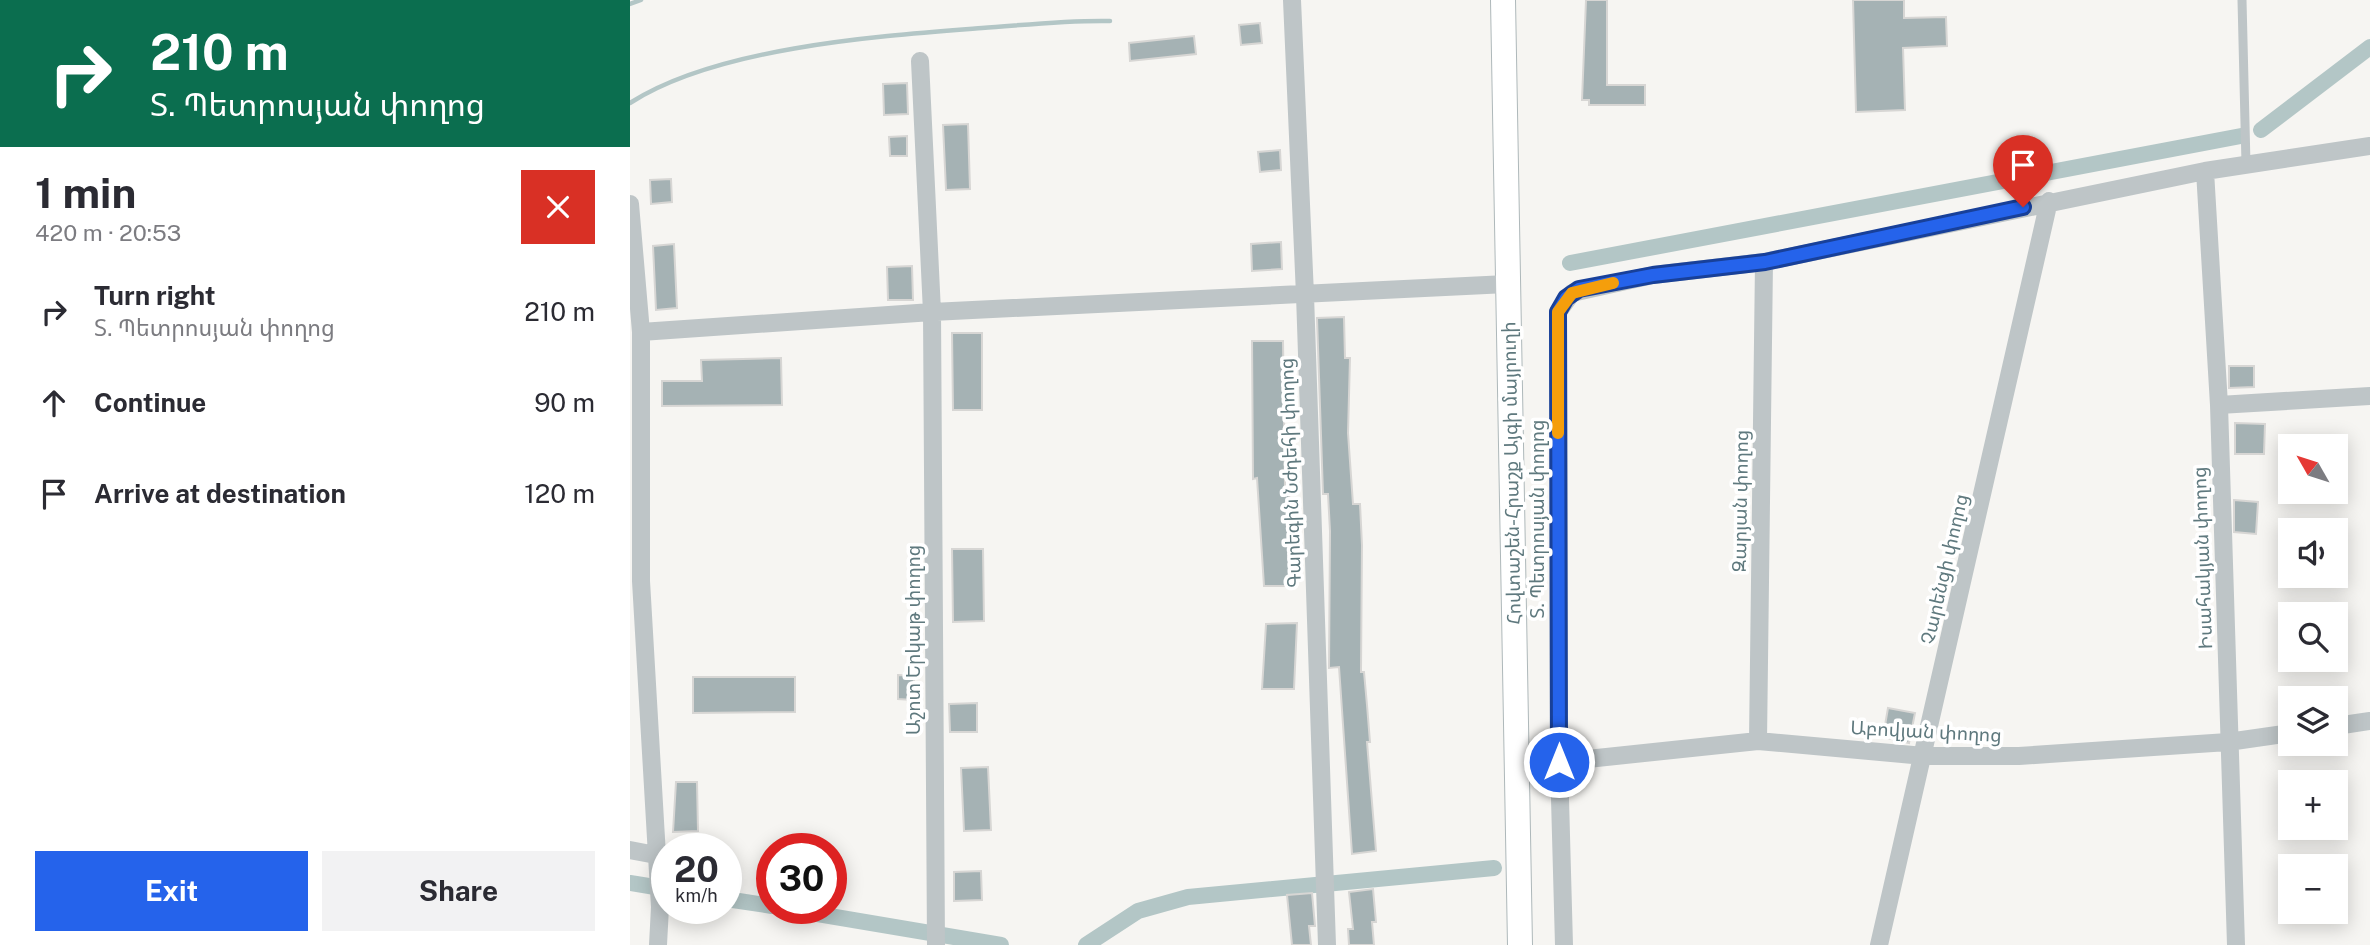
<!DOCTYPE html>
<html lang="en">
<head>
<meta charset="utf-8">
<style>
	body { margin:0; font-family:"Public Sans","Noto Sans Armenian",sans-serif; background:#f2f2f3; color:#2b2b33; height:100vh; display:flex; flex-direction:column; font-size:26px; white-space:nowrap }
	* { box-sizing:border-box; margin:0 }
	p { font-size:23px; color:#7c7c81 }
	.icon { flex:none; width:38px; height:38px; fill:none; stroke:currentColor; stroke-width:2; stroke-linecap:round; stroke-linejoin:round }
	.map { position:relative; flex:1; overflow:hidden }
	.panel { display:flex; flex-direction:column; background:#fff; width:630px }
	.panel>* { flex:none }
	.hud { background:#0b6e4f; color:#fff; overflow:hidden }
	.needle { width:46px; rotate:309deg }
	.buttons { position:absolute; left:1648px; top:434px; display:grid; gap:14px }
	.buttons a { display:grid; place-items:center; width:70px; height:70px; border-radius:0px; background:#fff; box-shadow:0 4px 18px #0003; font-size:35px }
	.speed { position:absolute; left:21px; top:833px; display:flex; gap:14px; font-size:35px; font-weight:700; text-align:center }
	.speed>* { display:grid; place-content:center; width:91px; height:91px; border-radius:50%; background:#fff; box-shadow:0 4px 18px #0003; line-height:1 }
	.speed small { font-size:18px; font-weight:400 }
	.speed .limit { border:10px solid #d22; background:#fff; color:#111 }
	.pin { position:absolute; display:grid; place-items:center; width:60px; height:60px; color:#fff; margin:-72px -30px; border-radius:50% 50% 50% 0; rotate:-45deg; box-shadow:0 0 7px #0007 }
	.pin .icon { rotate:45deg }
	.me { position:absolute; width:77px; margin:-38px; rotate:0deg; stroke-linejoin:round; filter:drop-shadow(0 0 5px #0008) }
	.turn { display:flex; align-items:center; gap:24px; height:147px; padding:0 35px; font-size:32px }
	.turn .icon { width:91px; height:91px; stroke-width:2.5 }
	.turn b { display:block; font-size:49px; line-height:60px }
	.round { display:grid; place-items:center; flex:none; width:74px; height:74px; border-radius:0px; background:#f2f2f3 }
	.overview { display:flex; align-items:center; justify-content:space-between; height:119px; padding:0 35px }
	h1 { font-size:42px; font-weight:700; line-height:52px }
	.action { display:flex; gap:14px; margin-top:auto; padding:14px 35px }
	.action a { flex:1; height:80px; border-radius:0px; background:#2563eb; color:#fff; font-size:28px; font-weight:700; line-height:80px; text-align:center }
	.action a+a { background:#f2f2f3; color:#2b2b33 }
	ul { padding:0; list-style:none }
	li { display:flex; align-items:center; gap:21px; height:91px; padding:0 35px }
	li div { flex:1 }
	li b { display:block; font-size:26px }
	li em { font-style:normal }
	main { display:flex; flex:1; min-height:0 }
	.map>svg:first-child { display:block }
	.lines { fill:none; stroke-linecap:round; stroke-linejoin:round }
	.stream { stroke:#b3c6c6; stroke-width:4.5 }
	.canal { stroke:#b3c6c6; stroke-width:16 }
	.building { fill:#a5b2b4; stroke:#d7d6d4; stroke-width:2 }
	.secondary-casing { stroke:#aeb8ba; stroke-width:26 }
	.lane { stroke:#bec5c7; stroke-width:9 }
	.street { stroke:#bec5c7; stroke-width:18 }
	.secondary { stroke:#fff; stroke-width:24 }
	.route-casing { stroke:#184099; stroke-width:18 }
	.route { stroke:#2563eb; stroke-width:12 }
	.slow { stroke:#f59e0b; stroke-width:12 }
	.labels { text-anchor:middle; stroke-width:7; stroke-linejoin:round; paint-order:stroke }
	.street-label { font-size:19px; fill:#5f797e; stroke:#fff }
</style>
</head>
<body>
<main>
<section class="panel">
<div class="hud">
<div class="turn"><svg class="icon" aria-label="right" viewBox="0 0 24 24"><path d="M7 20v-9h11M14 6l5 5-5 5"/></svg><div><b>210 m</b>Տ. Պետրոսյան փողոց</div></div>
</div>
<div class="overview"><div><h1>1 min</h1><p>420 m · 20:53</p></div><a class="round" style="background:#d93025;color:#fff"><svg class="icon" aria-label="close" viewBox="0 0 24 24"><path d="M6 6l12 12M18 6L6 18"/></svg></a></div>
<ul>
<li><svg class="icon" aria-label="right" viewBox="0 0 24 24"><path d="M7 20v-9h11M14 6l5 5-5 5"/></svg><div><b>Turn right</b><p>Տ. Պետրոսյան փողոց</p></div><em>210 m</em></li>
<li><svg class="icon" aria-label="ahead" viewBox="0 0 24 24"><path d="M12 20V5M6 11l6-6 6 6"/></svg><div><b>Continue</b></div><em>90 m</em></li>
<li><svg class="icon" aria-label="arrive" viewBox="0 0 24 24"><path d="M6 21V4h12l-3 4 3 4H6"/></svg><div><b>Arrive at destination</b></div><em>120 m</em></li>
</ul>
<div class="action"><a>Exit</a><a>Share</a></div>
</section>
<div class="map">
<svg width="1740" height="945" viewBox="0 0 1740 945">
	<rect width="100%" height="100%" fill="#f6f5f2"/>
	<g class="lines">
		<!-- stream -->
		<path class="stream" d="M 0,4 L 11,0
			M 0,103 C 87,47 249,36 352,28 C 395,25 437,20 480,21"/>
		<!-- canal -->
		<path class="canal" d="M 1631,130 L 1740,47
			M 940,263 L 1611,136
			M 0,883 L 37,889
			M 96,899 L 142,906
			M 152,908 L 371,945
			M 456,945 L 508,911 L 558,897 L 864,868"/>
	</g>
	<!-- building -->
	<path class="building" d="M 956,0 L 977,0 L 977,85 L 1015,85 L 1015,105 L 959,105 L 959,100 L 952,100 Z
		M 1223,0 L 1274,0 L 1274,18 L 1316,17 L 1317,46 L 1273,48 L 1275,110 L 1226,112 Z
		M 630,23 L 632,43 L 611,45 L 609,25 Z
		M 564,36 L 566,54 L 500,61 L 499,43 Z
		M 277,83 L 278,114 L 254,115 L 253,84 Z
		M 338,124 L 340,189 L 316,190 L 313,125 Z
		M 277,136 L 277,156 L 260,156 L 259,137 Z
		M 650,150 L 651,170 L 630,172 L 628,152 Z
		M 41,179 L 42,202 L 21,204 L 20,180 Z
		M 651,242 L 652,269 L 622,271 L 621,244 Z
		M 44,244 L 47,308 L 26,310 L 23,246 Z
		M 282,266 L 283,300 L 258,300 L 257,267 Z
		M 714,317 L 715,358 L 720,358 L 718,433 L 723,504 L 730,504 L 732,545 L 731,672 L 734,672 L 737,705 L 740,742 L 737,742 L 746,851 L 722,854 L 709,667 L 699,668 L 700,531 L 698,494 L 693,494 L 687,318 Z
		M 322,333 L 352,333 L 352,410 L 323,410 Z
		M 622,341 L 653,341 L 655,486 L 659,486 L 661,559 L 665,559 L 666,586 L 634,586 L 627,478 L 623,479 Z
		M 151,358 L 152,405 L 32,406 L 32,381 L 72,381 L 71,360 Z
		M 1599,366 L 1624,366 L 1624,387 L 1599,388 Z
		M 1605,423 L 1635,424 L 1634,454 L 1605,454 Z
		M 1604,500 L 1628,502 L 1626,534 L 1604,532 Z
		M 322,549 L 353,549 L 354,621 L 323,622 Z
		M 667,623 L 664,689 L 632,689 L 636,624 Z
		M 268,675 L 284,676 L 283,700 L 268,699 Z
		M 63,677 L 165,677 L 165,712 L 63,713 Z
		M 347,703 L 347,732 L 320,732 L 319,704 Z
		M 1258,708 L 1285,713 L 1279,743 L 1253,737 Z
		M 358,767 L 361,830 L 334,831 L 331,768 Z
		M 46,782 L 67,782 L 68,831 L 43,832 Z
		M 351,871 L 352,900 L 324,901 L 324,872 Z
		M 743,889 L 746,922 L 742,922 L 744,945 L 719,945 L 718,929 L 723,929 L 719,892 Z
		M 682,893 L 685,926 L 679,926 L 681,945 L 662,945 L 657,895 Z"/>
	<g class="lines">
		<!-- secondary casing -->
		<g class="secondary-casing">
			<path id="secondary" d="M 873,0 L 890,945"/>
		</g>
		<!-- lane -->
		<path class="lane" d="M 1612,0 L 1616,164"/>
		<!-- street -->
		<path class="street" d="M 662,0 L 675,295 L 697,945
			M 290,61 L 302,312 L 306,945
			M 1575,171 L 1589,405 L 1606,945
			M 0,204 L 11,332 L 11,581 L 30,907 L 28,945
			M 11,332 L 302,312 L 877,284
			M 1589,405 L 1740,396
			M 1706,726 L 1740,721
			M 1128,741 L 1134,262
			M 929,762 L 1128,741 L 1294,756 L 1389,756 L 1598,742 L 1661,733
			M 0,850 L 26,855
			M 934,945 L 929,762 L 928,312 L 942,293 L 1023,275 L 1134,262 L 1575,171 L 1740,146
			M 1249,945 L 1419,201"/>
		<!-- secondary -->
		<use href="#secondary" class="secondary"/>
	</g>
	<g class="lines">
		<!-- route casing -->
		<g class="route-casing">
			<path id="route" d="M 929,762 L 928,312 L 936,298 L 949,289 L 1023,275 L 1135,262 L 1393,207"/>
		</g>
		<!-- route -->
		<use href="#route" class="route"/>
		<!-- slow -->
		<path class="slow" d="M 928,433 L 928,312 L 942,293 L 983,283"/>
	</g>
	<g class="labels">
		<!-- street labels -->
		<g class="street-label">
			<text transform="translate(660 473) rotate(-92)" y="7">Գարեգին Նժդեհի փողոց</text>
			<text transform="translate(881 473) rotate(-91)" y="7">Հովտաշեն-Հրաշք Այգի մայրուղի</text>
			<text transform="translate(1110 501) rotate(-89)" y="7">Զարյան փողոց</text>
			<text transform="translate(907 519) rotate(-90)" y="7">Տ. Պետրոսյան փողոց</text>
			<text transform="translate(1572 558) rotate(-92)" y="7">Իսահակյան փողոց</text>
			<text transform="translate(1314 569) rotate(-77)" y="7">Չարենցի փողոց</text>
			<text transform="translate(283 640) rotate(-90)" y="7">Աշոտ Երկաթ փողոց</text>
			<text transform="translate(1296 731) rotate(3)" y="7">Աբովյան փողոց</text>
		</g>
	</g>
</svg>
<div class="buttons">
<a><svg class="needle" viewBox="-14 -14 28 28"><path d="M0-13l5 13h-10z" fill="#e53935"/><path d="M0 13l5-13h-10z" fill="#7c7c81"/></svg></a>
<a><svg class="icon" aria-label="sound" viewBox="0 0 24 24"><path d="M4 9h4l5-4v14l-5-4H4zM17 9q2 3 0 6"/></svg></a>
<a><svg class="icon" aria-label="search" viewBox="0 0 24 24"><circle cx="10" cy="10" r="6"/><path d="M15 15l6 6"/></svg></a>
<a><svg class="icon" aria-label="layers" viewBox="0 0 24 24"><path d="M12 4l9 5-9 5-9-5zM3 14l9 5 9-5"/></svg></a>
<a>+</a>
<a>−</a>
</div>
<div class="speed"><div>20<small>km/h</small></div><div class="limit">30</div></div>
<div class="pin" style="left:1393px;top:207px;background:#d93025"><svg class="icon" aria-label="arrive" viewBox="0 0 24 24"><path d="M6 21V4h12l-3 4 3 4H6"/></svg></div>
<svg class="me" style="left:929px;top:762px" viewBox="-20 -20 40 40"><circle r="17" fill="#2563eb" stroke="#fff" stroke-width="3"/><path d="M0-11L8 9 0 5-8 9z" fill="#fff"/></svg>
</div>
</main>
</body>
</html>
